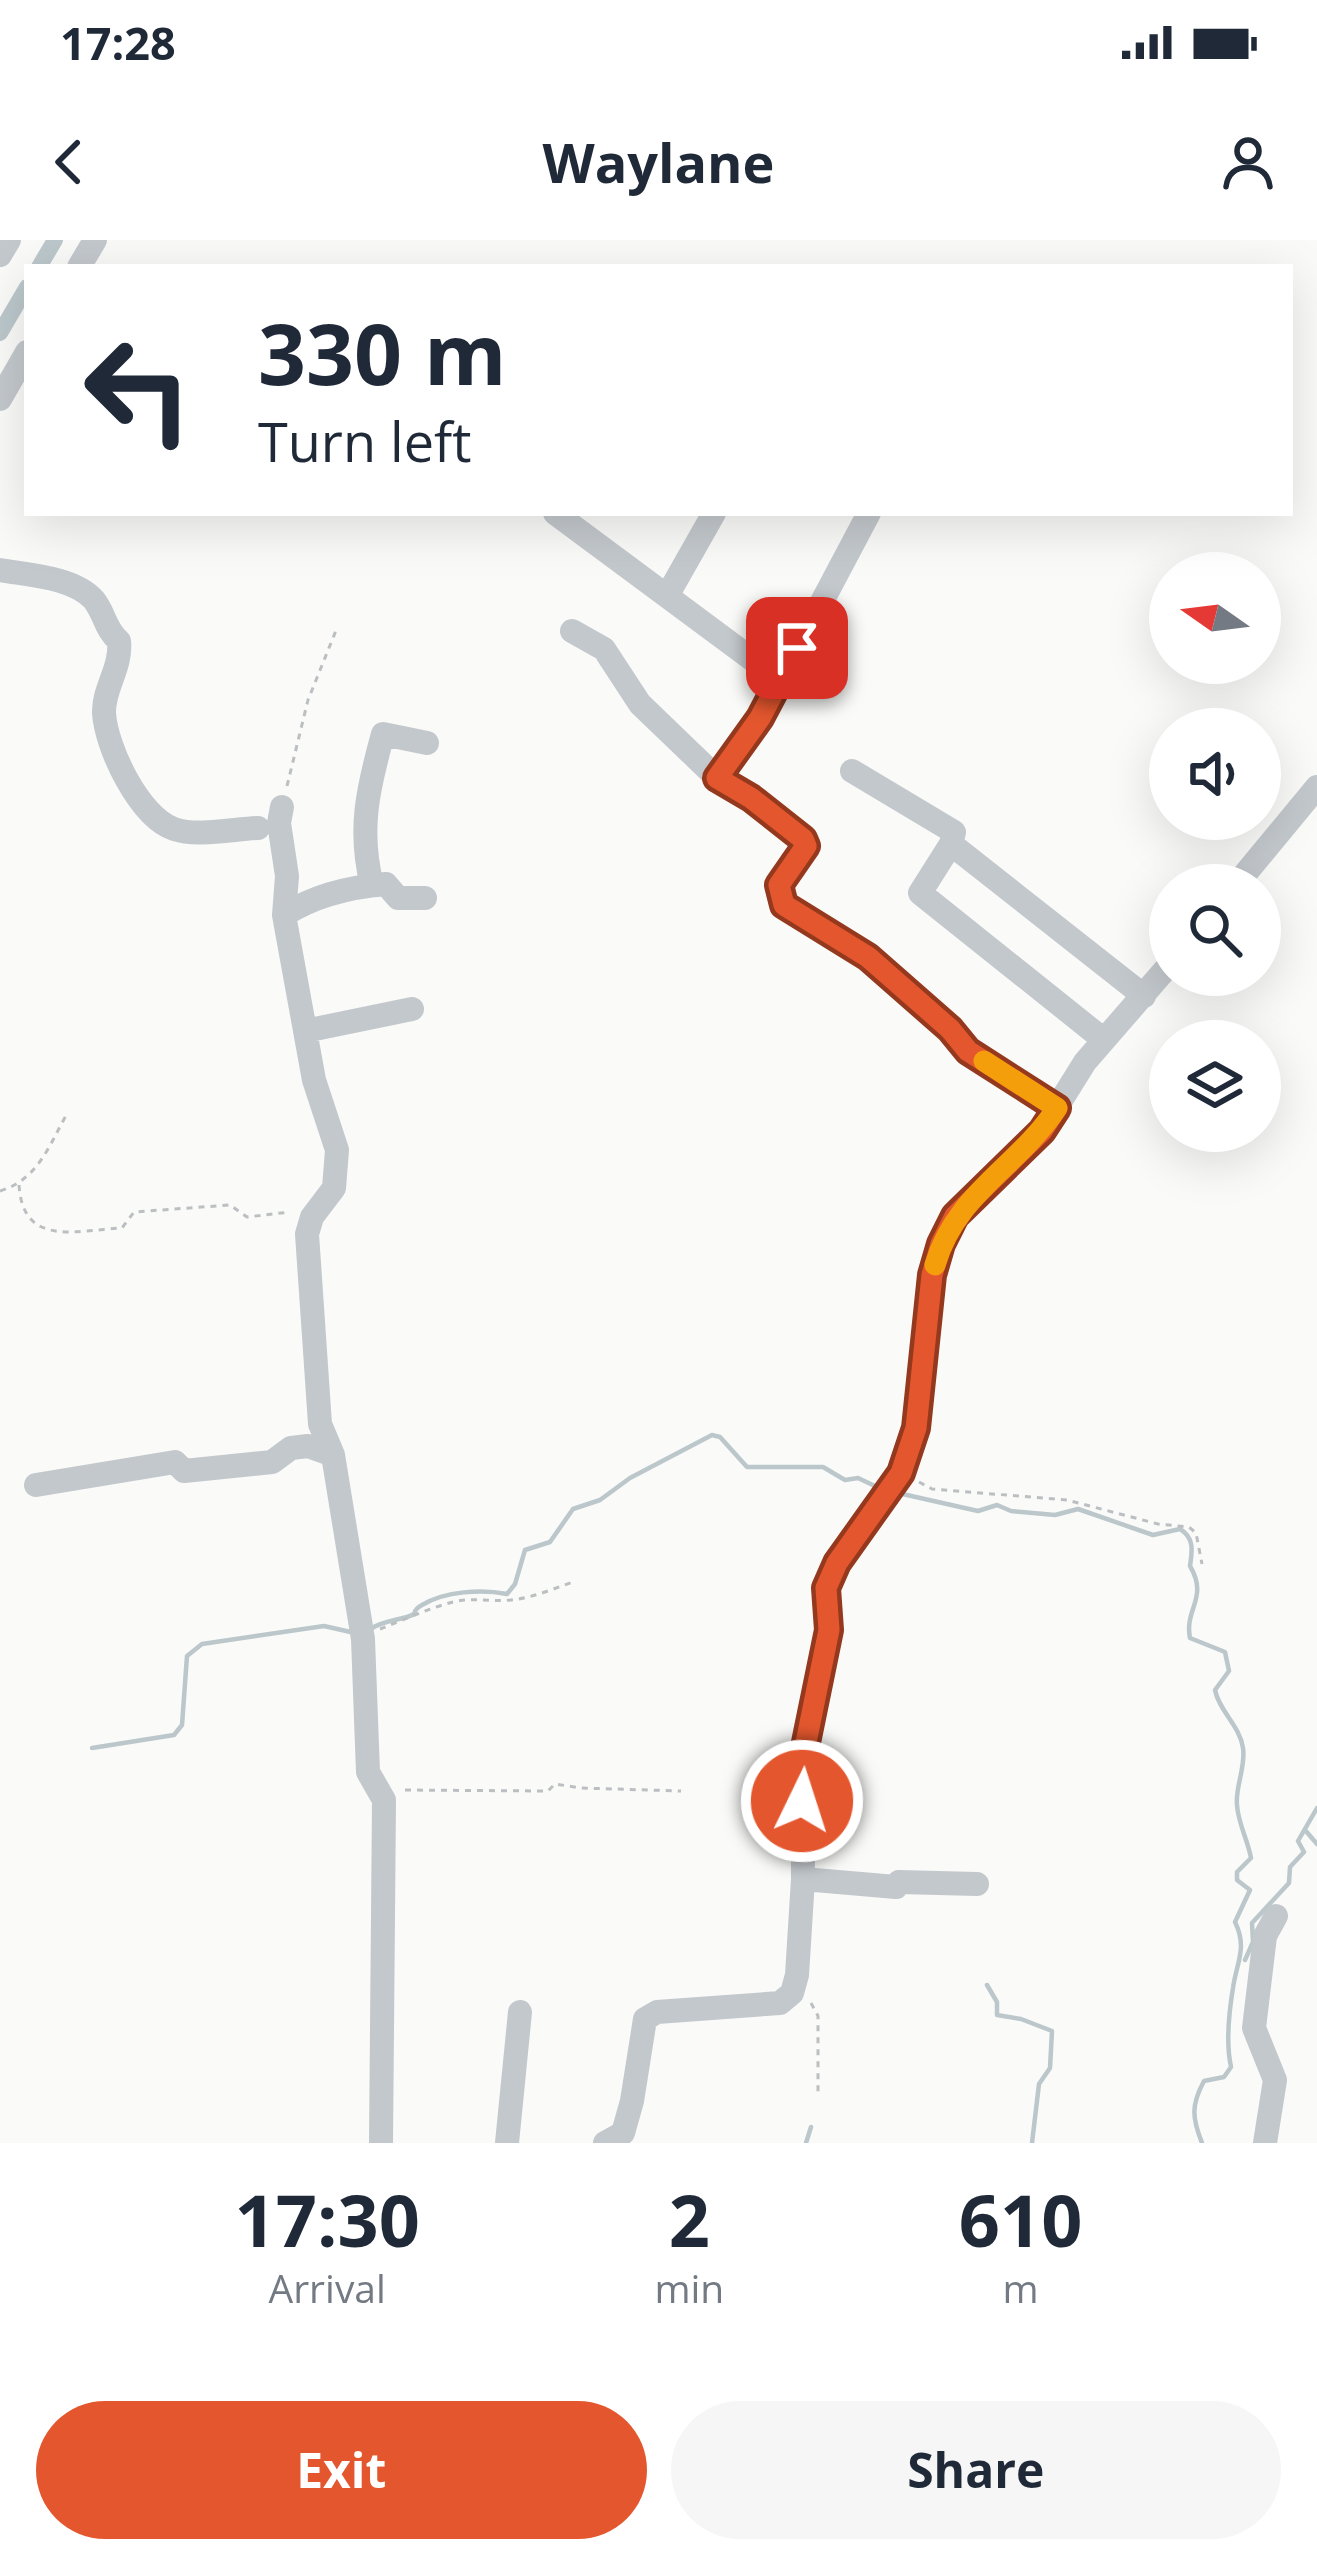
<!DOCTYPE html>
<html lang="en">
<head>
<meta charset="utf-8">
<style>
	body { margin:0; font-family:"Open Sans",sans-serif; background:#f6f6f7; color:#1f2937; height:100vh; display:flex; flex-direction:column; font-size:45px; white-space:nowrap }
	* { box-sizing:border-box; margin:0 }
	p { font-size:39px; color:#747a83 }
	.icon { flex:none; width:66px; height:66px; fill:none; stroke:currentColor; stroke-width:2; stroke-linecap:round; stroke-linejoin:round }
	.map { position:relative; height:1903px; overflow:hidden }
	.details { display:flex; flex-direction:column; background:#fff; flex:1 }
	.details>* { flex:none }
	.banner { position:absolute; left:24px; top:24px; width:1269px; height:252px; border-radius:0px; box-shadow:0 12px 48px #0002; background:#fff; color:#1f2937; overflow:hidden }
	.needle { width:78px; rotate:284deg }
	.fabs { position:absolute; left:1149px; top:312px; display:grid; gap:24px }
	.fabs a { display:grid; place-items:center; width:132px; height:132px; border-radius:50%; background:#fff; box-shadow:0 12px 48px #0002; font-size:60px }
	.pin { position:absolute; display:grid; place-items:center; width:102px; height:102px; color:#fff; margin:-51px; border-radius:24px; box-shadow:0 6px 18px #0006 }
	.me { position:absolute; width:132px; margin:-66px; rotate:4deg; stroke-linejoin:round; filter:drop-shadow(0 0 9px #0008) }
	.turn { display:flex; align-items:center; gap:42px; height:252px; padding:0 36px; font-size:54px }
	.turn .icon { width:156px; height:156px; stroke-width:2.5 }
	.turn b { display:block; font-size:84px; line-height:102px }
	.eta { display:flex; justify-content:space-evenly; align-items:center; height:204px; text-align:center }
	.eta b { font-size:72px; font-weight:700; line-height:84px }
	.button { display:flex; gap:24px; margin-top:auto; padding:24px 36px }
	.button a { flex:1; height:138px; border-radius:72px; background:#e4572e; color:#fff; font-size:48px; font-weight:700; line-height:138px; text-align:center }
	.button a+a { background:#f6f6f7; color:#1f2937 }
	.status { display:flex; justify-content:space-between; align-items:center; height:84px; padding:0 60px; background:#fff; direction:ltr }
	.status svg { height:33px; fill:currentColor }
	header { display:flex; justify-content:space-between; align-items:center; height:156px; padding:0 36px; background:#fff; font-size:54px; font-weight:700 }
	.map>svg:first-child { display:block }
	.lines { fill:none; stroke-linecap:round; stroke-linejoin:round }
	.stream { stroke:#bbc7cb; stroke-width:4.5 }
	.canal { stroke:#bbc7cb; stroke-width:16 }
	.path { stroke:#bbbfc2; stroke-width:3; stroke-dasharray:6 6; stroke-linecap:butt }
	.minor { stroke:#c3c8cc; stroke-width:24 }
	.route-casing { stroke:#94391e; stroke-width:30 }
	.route { stroke:#e4572e; stroke-width:21 }
	.slow { stroke:#f59e0b; stroke-width:21 }
</style>
</head>
<body>
<div class="status"><b>17:28</b><svg viewBox="0 0 49 12"><path d="M0 12V9h3v3zM5 12V6h3v6zM10 12V3h3v9zM15 12V0h3v12zM26 1h20v11H26zM47 4h2v5h-2z"/></svg></div>
<header><svg class="icon" aria-label="back" viewBox="0 0 24 24"><path d="M15 5l-7 7 7 7"/></svg>Waylane<svg class="icon" aria-label="person" viewBox="0 0 24 24"><circle cx="12" cy="8" r="4"/><path d="M4 21q1-7 8-7t8 7"/></svg></header>
<div class="map">
<svg width="1317" height="1903" viewBox="0 0 1317 1903">
	<rect width="100%" height="100%" fill="#fafaf8"/>
	<g class="lines">
		<!-- stream -->
		<path class="stream" d="M 898,1253 L 978,1271 L 997,1265 L 1011,1271 L 1055,1275 L 1078,1269 L 1153,1295 L 1180,1289 C 1195,1298 1192,1312 1190,1326 C 1209,1358 1184,1369 1190,1398 L 1225,1412 L 1229,1431 L 1215,1450 C 1219,1471 1240,1486 1243,1508 C 1246,1527 1235,1547 1237,1565 C 1238,1583 1248,1601 1251,1618 L 1237,1632 L 1237,1640 L 1250,1650 L 1235,1682 C 1248,1708 1236,1724 1233,1748 C 1229,1772 1226,1804 1231,1827 L 1224,1837 L 1204,1841 C 1191,1865 1192,1878 1202,1903
			M 370,1389 C 384,1381 393,1381 407,1377 C 422,1372 408,1373 422,1365 C 445,1351 482,1349 507,1354 L 515,1344 L 525,1310 L 550,1302 L 573,1269 L 600,1260 L 630,1238 L 712,1195 L 720,1197 L 747,1227 L 823,1227 L 845,1240 L 858,1238 L 877,1247
			M 92,1508 L 174,1495 L 182,1485 L 187,1416 L 202,1404 L 324,1386 L 355,1393
			M 1305,1590 L 1317,1604
			M 1245,1720 L 1253,1702 L 1252,1683 L 1289,1643 L 1290,1627 L 1304,1612 L 1298,1601 L 1317,1568
			M 987,1745 L 997,1762 L 997,1775 L 1021,1779 L 1052,1791 L 1050,1828 L 1039,1844 L 1032,1903
			M 806,1903 L 811,1887"/>
		<!-- canal -->
		<path class="canal" d="M 39,27 L 55,0
			M 0,93 L 27,47"/>
		<!-- path -->
		<path class="path" d="M 287,546 L 308,460 L 337,388
			M 19,945 C 23,1008 76,990 122,988 L 134,972 L 230,965 L 247,977 L 290,972
			M 0,951 C 39,939 49,905 68,872
			M 919,1242 L 932,1249 L 1067,1260 L 1158,1284 L 1189,1287 L 1196,1293 L 1202,1324
			M 380,1389 C 404,1380 429,1368 453,1362 C 473,1357 491,1362 511,1360 C 533,1358 555,1348 576,1341
			M 405,1550 L 548,1551 L 555,1544 L 581,1548 L 681,1551
			M 811,1763 L 818,1776 L 818,1856"/>
		<!-- minor -->
		<path class="minor" d="M 0,15 L 9,0
			M 79,27 L 95,0
			M 0,159 L 27,112
			M 555,273 L 780,440
			M 0,330 C 28,335 74,337 94,360 C 105,374 105,389 119,401 C 122,427 103,449 104,473 C 106,507 139,577 174,589 C 197,597 233,589 258,588
			M 667,356 L 714,273
			M 572,391 L 604,409 L 640,464 L 717,538 L 751,558 L 803,599 L 806,606 L 779,645 L 784,665 L 868,717 L 950,789 L 968,811 L 1057,868
			M 852,531 L 954,592 L 951,604 L 920,653 L 1104,800
			M 717,538 L 760,479 L 869,273
			M 282,567 L 279,583 L 287,636 L 284,675 L 314,840 L 337,910 L 334,948 L 312,977 L 307,994 L 320,1184 L 333,1215 L 363,1399 L 368,1532 L 384,1560 L 381,1903
			M 951,604 L 1144,756
			M 372,645 C 358,590 368,548 383,494 L 427,503
			M 1236,645 L 1317,547
			M 284,675 C 315,655 349,647 386,644 L 398,658 L 425,658
			M 305,791 L 412,769
			M 36,1245 L 175,1222 L 184,1231 L 272,1222 L 291,1208 L 308,1206 L 333,1215
			M 803,1639 L 896,1647 L 899,1642 L 977,1644
			M 507,1903 L 520,1772
			M 605,1903 L 623,1893 L 632,1861 L 645,1779 L 657,1772 L 780,1763 L 792,1753 L 797,1735 L 803,1639 L 802,1523 L 829,1390 L 826,1348 L 837,1323 L 901,1233 L 916,1188 L 932,1035 L 941,1004 L 955,976 L 1042,891 L 1085,822 L 1170,724
			M 1265,1903 L 1275,1840 L 1254,1788 L 1265,1696 L 1276,1676"/>
	</g>
	<g class="lines">
		<!-- route casing -->
		<g class="route-casing">
			<path id="route" d="M 797,408 L 760,478 L 717,538 L 751,558 L 803,599 L 806,606 L 779,645 L 784,665 L 868,717 L 950,789 L 968,811 L 1057,868 L 1042,891 L 955,976 L 941,1004 L 932,1035 L 916,1188 L 901,1233 L 837,1323 L 826,1348 L 829,1390 L 802,1522 L 802,1561"/>
		</g>
		<!-- route -->
		<use href="#route" class="route"/>
		<!-- slow -->
		<path class="slow" d="M 935,1025 C 956,953 1017,928 1057,868 L 984,821"/>
	</g>
</svg>
<div class="fabs">
<a><svg class="needle" viewBox="-14 -14 28 28"><path d="M0-13l5 13h-10z" fill="#e53935"/><path d="M0 13l5-13h-10z" fill="#747a83"/></svg></a>
<a><svg class="icon" aria-label="sound" viewBox="0 0 24 24"><path d="M4 9h4l5-4v14l-5-4H4zM17 9q2 3 0 6"/></svg></a>
<a><svg class="icon" aria-label="search" viewBox="0 0 24 24"><circle cx="10" cy="10" r="6"/><path d="M15 15l6 6"/></svg></a>
<a><svg class="icon" aria-label="layers" viewBox="0 0 24 24"><path d="M12 4l9 5-9 5-9-5zM3 14l9 5 9-5"/></svg></a>
</div>
<div class="pin" style="left:797px;top:408px;background:#d93025"><svg class="icon" aria-label="arrive" viewBox="0 0 24 24"><path d="M6 21V4h12l-3 4 3 4H6"/></svg></div>
<svg class="me" style="left:802px;top:1561px" viewBox="-20 -20 40 40"><circle r="17" fill="#e4572e" stroke="#fff" stroke-width="3"/><path d="M0-11L8 9 0 5-8 9z" fill="#fff"/></svg>
<div class="banner">
<div class="turn"><svg class="icon" aria-label="left" viewBox="0 0 24 24"><path d="M17 20v-9H6M10 6l-5 5 5 5"/></svg><div><b>330 m</b>Turn left</div></div>
</div>
</div>
<section class="details">
<div class="eta">
<div><b>17:30</b><p>Arrival</p></div>
<div><b>2</b><p>min</p></div>
<div><b>610</b><p>m</p></div>
</div>
<div class="button"><a>Exit</a><a>Share</a></div>
</section>
</body>
</html>
